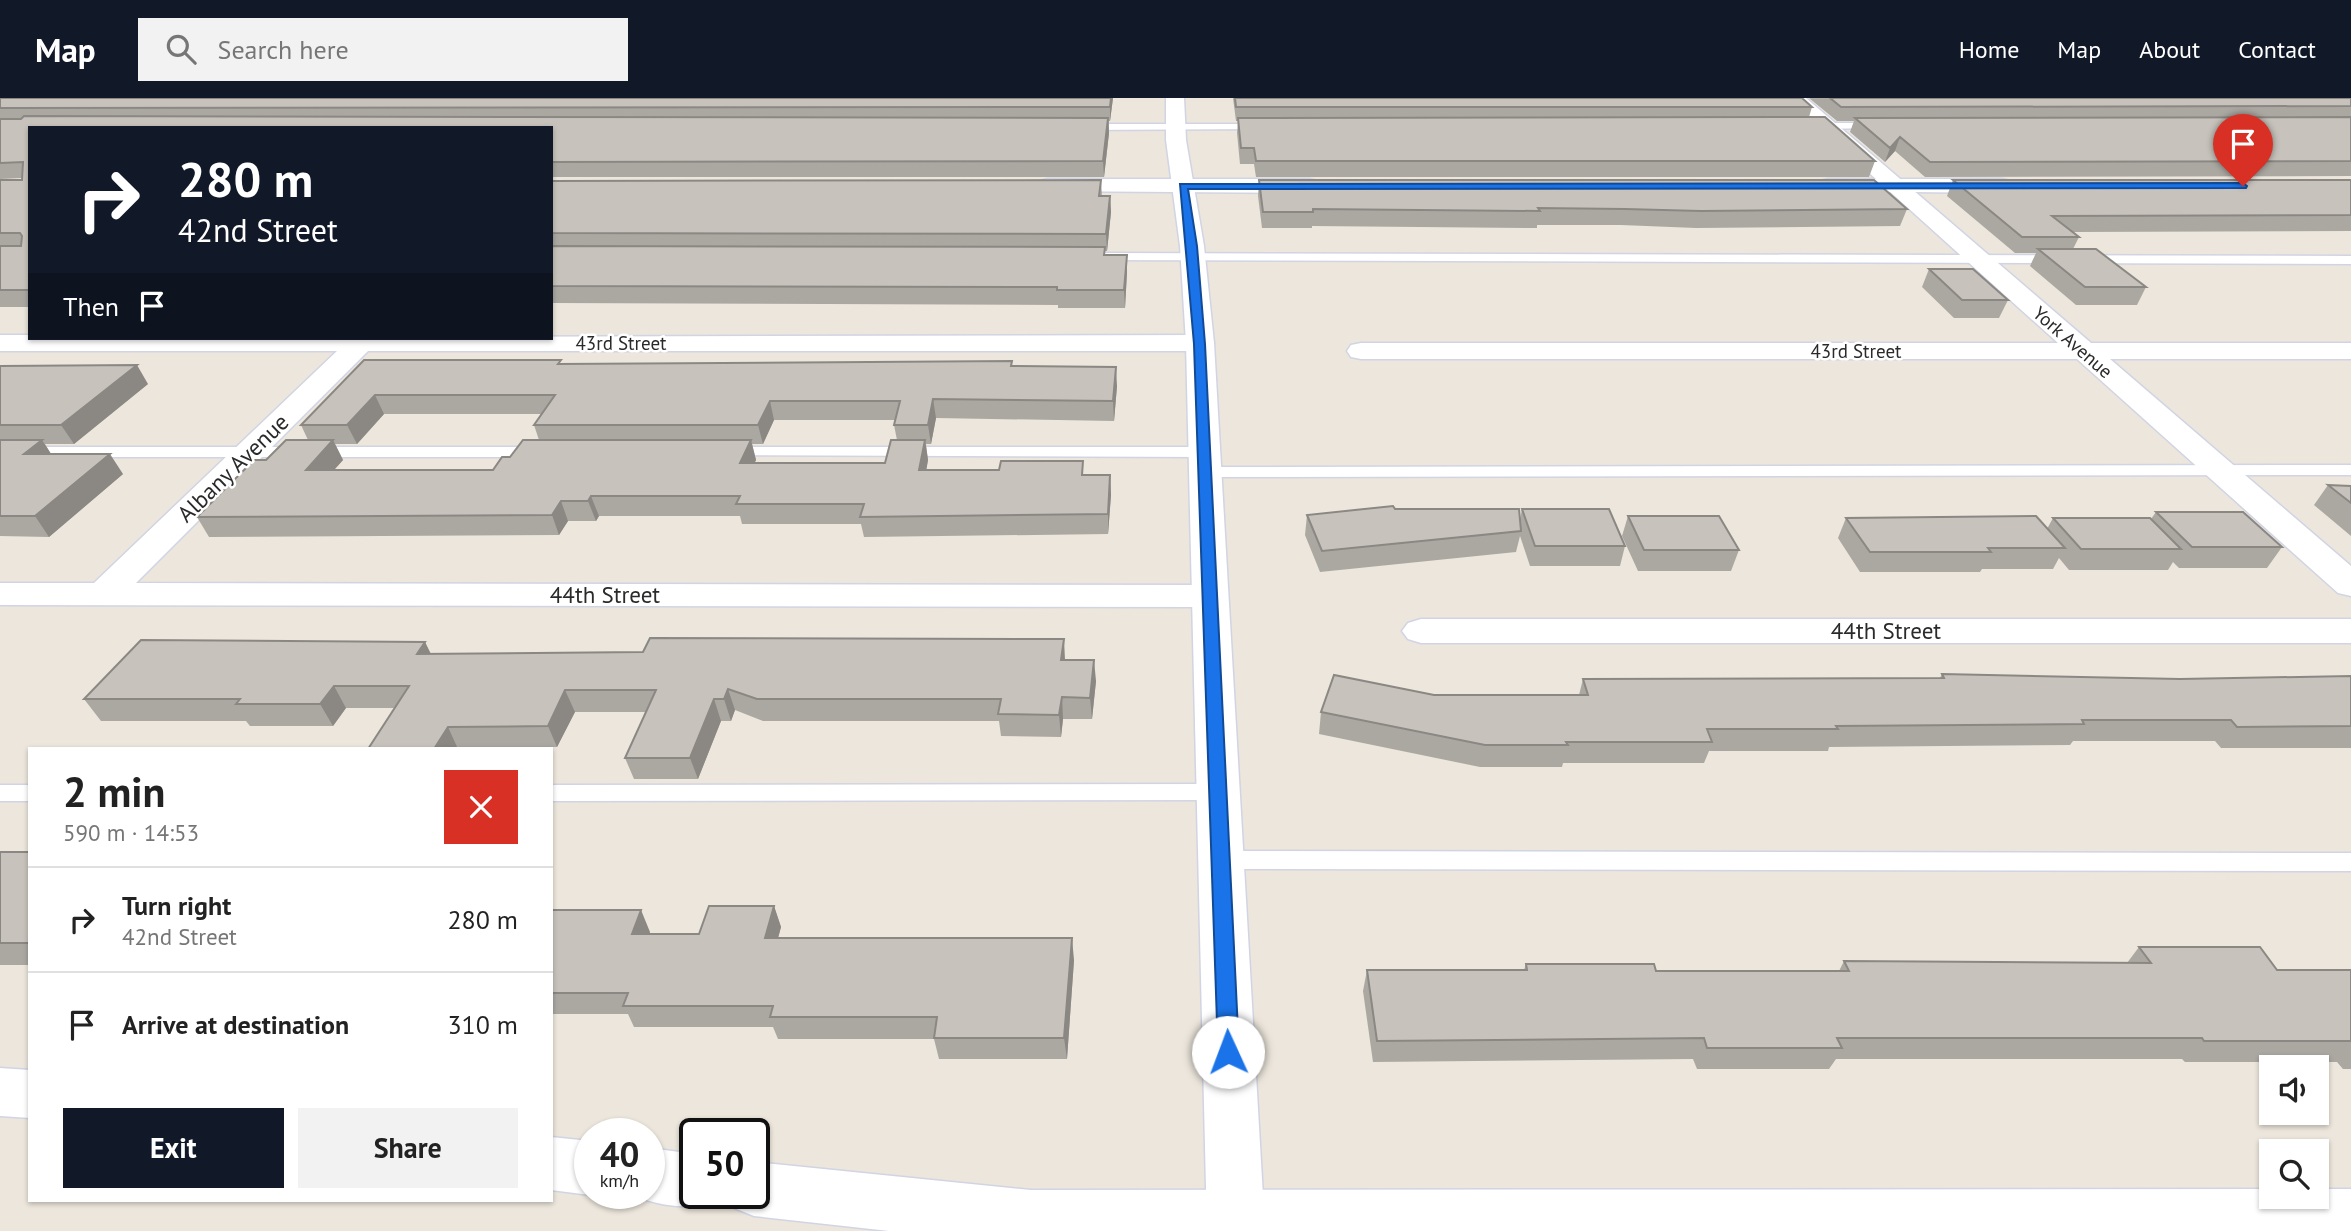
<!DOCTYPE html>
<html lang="en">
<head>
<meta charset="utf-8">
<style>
	body { margin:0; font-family:"PT Sans",sans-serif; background:#f2f2f2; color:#222; height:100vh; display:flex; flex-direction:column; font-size:26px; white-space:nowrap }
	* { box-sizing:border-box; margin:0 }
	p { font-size:23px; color:#767676 }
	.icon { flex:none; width:38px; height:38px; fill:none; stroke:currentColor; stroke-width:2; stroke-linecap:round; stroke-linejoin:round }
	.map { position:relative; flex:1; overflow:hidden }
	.panel { position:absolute; left:28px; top:649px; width:525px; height:455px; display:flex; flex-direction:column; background:#fff; border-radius:0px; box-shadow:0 2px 5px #0004 }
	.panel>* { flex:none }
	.banner { position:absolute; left:28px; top:28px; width:525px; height:214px; border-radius:0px; box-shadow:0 2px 5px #0004; background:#111827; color:#fff; overflow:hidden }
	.fabs { position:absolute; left:2259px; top:957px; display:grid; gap:14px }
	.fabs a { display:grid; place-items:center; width:70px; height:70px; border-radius:0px; background:#fff; box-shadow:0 2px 5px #0004; font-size:35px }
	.speed { position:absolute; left:574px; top:1020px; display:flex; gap:14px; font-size:35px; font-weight:700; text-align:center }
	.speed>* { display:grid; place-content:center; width:91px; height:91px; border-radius:50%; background:#fff; box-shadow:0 2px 5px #0004; line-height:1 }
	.speed small { font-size:18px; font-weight:400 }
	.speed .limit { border:4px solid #111; border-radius:10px; background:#fff; color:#111 }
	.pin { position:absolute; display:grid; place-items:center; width:60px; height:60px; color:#fff; margin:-72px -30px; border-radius:50% 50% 50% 0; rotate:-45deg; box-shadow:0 0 7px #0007 }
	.pin .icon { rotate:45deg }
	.me { position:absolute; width:77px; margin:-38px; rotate:358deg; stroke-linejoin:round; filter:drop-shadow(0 0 5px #0008) }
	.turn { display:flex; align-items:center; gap:24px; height:147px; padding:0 35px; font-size:32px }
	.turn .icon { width:91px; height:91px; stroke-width:2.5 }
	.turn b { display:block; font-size:49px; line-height:60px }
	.then { display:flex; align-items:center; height:66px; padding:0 35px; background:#0003; gap:14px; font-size:26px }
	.round { display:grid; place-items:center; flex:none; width:74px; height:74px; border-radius:0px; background:#f2f2f2 }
	.head { display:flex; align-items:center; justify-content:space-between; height:119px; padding:0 35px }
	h1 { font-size:42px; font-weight:700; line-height:52px }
	.cta { display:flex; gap:14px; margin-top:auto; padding:14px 35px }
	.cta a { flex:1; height:80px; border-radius:0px; background:#111827; color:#fff; font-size:28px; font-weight:700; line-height:80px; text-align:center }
	.cta a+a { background:#f2f2f2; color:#222 }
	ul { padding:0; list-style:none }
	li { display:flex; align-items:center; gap:21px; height:105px; padding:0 35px; border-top:2px solid #e0e0e0 }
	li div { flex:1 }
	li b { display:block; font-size:26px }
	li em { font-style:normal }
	header { display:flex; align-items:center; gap:42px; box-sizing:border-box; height:98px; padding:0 35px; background:#111827; color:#fff }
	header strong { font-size:33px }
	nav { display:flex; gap:38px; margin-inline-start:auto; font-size:24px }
	.search { width:490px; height:63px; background:#f2f2f2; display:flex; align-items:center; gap:18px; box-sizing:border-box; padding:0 24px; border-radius:0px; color:#767676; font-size:26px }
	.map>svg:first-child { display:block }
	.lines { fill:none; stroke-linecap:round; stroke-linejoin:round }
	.service-casing { stroke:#d1d4e3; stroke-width:3 }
	.minor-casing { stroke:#d1d4e3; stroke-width:3 }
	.tertiary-casing { stroke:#d1d4e3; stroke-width:3 }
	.secondary-casing { stroke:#d1d4e3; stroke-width:3 }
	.service { fill:#fff; fill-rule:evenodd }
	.minor { fill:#fff; fill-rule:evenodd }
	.tertiary { fill:#fff; fill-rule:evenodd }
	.secondary { fill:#fff; fill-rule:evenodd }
	.wall { fill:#aba8a2; fill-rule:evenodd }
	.shaded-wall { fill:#8b8884 }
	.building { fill:#c7c3bc; stroke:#8b8884; stroke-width:2 }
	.route { fill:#1a73e8; stroke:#114b97; stroke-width:2 }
	.labels { text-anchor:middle; stroke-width:5; stroke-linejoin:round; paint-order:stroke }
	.far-street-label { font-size:19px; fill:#2a2a2a; stroke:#fff }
	.street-label { font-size:23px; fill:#2a2a2a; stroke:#fff }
</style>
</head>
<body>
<header>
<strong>Map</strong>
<div class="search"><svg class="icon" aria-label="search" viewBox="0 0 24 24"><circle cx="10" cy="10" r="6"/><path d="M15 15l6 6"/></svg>Search here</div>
<nav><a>Home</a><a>Map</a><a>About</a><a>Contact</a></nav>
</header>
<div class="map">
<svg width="2351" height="1133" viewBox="0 0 2351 1133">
	<rect width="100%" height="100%" fill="#ece6dc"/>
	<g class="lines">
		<!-- service casing -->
		<g class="service-casing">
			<path id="service" d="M 1878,25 L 1882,26 L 1882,30 L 1814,31 L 1809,28 L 1814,25 Z
				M 1262,26 L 1267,29 L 1266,31 L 1083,32 L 1078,29 L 1083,26 Z
				M 1102,155 L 2351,158 L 2351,166 L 1098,162 L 1096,159 Z
				M 0,349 L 538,349 L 546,354 L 538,359 L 0,359 Z
				M 729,349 L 1204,349 L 1212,354 L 1204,359 L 723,357 L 721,354 Z
				M 2351,367 L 2351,377 L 1204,379 L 1196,374 L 1204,369 Z
				M 1218,686 L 1226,688 L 1229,694 L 1226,700 L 1218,702 L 551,703 L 551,687 Z
				M 0,687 L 30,687 L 30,703 L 0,703 Z
				M 1221,753 L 2351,755 L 2351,773 L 1221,771 L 1213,768 L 1210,762 L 1213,756 Z"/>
		</g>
		<!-- minor casing -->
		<g class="minor-casing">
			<path id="minor" d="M 1786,0 L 1806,0 L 2091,245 L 2351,245 L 2351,261 L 2110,261 L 2351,468 L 2351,498 L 2338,495 L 2077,261 L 1361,261 L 1351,259 L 1347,253 L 1351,247 L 1361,245 L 2058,245 Z
				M 0,237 L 30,237 L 30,240 L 1200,237 L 1210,239 L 1214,245 L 1210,251 L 1200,253 L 368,253 L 136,485 L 1209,487 L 1222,490 L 1227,498 L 1222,506 L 1209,509 L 0,507 L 0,485 L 94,485 L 337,253 L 0,253 Z
				M 1421,521 L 2351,521 L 2351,545 L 1421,545 L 1408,541 L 1402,533 L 1408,525 Z
				M 0,970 L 30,972 L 30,1020 L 0,1018 Z
				M 551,1039 L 590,1043 L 590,1096 L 593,1096 L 590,1097 L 551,1092 Z
				M 649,1050 L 695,1056 L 695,1096 L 718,1096 L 715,1102 C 686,1114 658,1107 629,1096 L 649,1096 Z
				M 754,1064 L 1031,1092 L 2272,1091 L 2272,1099 L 2317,1099 L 2317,1091 L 2351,1091 L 2351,1133 L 889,1133 L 754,1118 L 734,1110 L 728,1096 L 754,1096 Z"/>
		</g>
		<!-- tertiary casing -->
		<g class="tertiary-casing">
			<path id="tertiary" d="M 1048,81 L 1309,81 L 1317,83 L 1320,88 L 1317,93 L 1309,95 L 1040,93 L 1037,88 L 1040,83 Z
				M 1828,81 L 2002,81 L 2010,83 L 2013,88 L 2010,93 L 2002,95 L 1820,93 L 1817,88 L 1820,83 Z"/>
		</g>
		<!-- secondary casing -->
		<g class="secondary-casing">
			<path id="secondary" d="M 1166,0 L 1184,0 L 1186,42 L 1204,148 L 1214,245 L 1265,1133 L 1207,1133 L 1186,245 L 1180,148 L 1166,42 Z"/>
		</g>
		<!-- service -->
		<use href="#service" class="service"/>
		<!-- minor -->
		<use href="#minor" class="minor"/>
		<!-- tertiary -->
		<use href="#tertiary" class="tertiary"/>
		<!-- secondary -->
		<use href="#secondary" class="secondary"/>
	</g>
	<!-- wall -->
	<path class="wall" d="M 0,0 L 1113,0 L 1110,23 L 1109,23 L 1109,35 L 1104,79 L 551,79 L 551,30 L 30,30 L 30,209 L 0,209 L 0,82 L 22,82 L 22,80 L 0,81 Z
		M 1233,0 L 1802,0 L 1812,9 L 1809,19 L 1875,63 L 1869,79 L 1256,79 L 1254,66 L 1240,66 L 1237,35 L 1238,23 L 1236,23 Z
		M 1809,0 L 2351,0 L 2351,78 L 1925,79 L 1895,53 L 1885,64 L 1850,34 L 1854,23 L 1837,23 Z
		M 1101,82 L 1102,98 L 1110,98 L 1111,114 L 1107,153 L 1105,153 L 1105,157 L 1127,174 L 1125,210 L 1058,210 L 1058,207 L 551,205 L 551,83 Z
		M 1259,82 L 1907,111 L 1900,128 L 1696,130 L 1621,127 L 1537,127 L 1537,130 L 1312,128 L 1312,130 L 1262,130 L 1258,98 Z
		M 1953,82 L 2351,82 L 2351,133 L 2072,134 L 2079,139 L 2073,151 L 2146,189 L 2137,207 L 2076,207 L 2030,168 L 2036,155 L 2015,155 L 1947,98 Z
		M 1929,171 L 2008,202 L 1999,220 L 1954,220 L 1922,189 Z
		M 364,262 L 562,266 L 1013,268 L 1117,288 L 1114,323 L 936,320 L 931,346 L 926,346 L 928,362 L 926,372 L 1110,377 L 1111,397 L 1108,436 L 864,439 L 861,426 L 742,426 L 740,418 L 599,418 L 596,423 L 568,423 L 559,437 L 209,439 L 197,419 L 266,362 L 308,342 L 301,327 ZM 384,316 L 541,316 L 534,327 L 539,342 L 493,372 L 334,372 L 343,362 L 335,346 L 357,346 ZM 774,322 L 895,322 L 894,327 L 897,342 L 885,365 L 754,365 L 756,362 L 752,346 L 763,346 Z
		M 0,268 L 148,286 L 74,346 L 45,346 L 51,356 L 123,376 L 49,439 L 0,438 Z
		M 2328,387 L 2351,388 L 2351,438 L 2314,407 Z
		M 1395,411 L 1520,421 L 1522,411 L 1625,448 L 1620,468 L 1530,468 L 1520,438 L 1516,454 L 1320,474 L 1305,437 L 1307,417 Z
		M 2156,414 L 2282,449 L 2267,470 L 2179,470 L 2173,464 L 2168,472 L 2069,472 L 2059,460 L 2053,471 L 1982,471 L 1980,474 L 1860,474 L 1838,440 L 1846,420 L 2047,431 L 2053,420 L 2151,421 Z
		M 1628,418 L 1739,452 L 1731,473 L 1638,473 L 1622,438 Z
		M 425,544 L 431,556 L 1065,562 L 1096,583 L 1092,621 L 1063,621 L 1061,639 L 1001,638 L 999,623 L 763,623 L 735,612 L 731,623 L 721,623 L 698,681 L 634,681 L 625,660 L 646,614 L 575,614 L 557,649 L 459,650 L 395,610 L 346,610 L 333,628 L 250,628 L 246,623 L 101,623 L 84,601 Z
		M 1942,576 L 2180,581 L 2351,578 L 2351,650 L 2221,650 L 2215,643 L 2073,643 L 2070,647 L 1829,649 L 1828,653 L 1709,653 L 1704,665 L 1563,665 L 1562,669 L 1480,669 L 1319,636 L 1321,614 L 1434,597 L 1579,597 L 1583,581 L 1940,580 Z
		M 0,754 L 30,754 L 30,867 L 0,867 Z
		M 774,808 L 781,829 L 778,840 L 1074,862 L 1067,961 L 939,961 L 934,941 L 778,941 L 773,929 L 634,929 L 628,916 L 551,916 L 551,812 L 650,834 L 649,836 L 699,836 Z
		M 2139,849 L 2277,872 L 2351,872 L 2351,971 L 2343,971 L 2337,964 L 2185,964 L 2182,961 L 1836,961 L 1829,971 L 1697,971 L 1693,961 L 1373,964 L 1363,893 L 1367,872 L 1524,872 L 1526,866 L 1656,873 L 1839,873 L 1844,863 L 2127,865 Z"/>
	<!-- shaded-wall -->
	<path class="shaded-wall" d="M 1111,0 L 1113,0 L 1110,23 L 1110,9 Z
		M 1108,20 L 1109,35 L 1104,79 L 1103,63 Z
		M 1900,39 L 1895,53 L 1885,64 L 1890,50 Z
		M 1110,98 L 1111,114 L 1107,153 L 1106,136 Z
		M 1127,157 L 1127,174 L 1125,210 L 1124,192 Z
		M 137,267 L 148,286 L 74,346 L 61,327 Z
		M 1116,269 L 1117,288 L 1114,323 L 1113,303 Z
		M 375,297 L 384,316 L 357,346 L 347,327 Z
		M 933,301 L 936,320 L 931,346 L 928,327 Z
		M 770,303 L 774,322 L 763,346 L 758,327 Z
		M 42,342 L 55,362 L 24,356 Z
		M 333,342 L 343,362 L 316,392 L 306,372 Z
		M 751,342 L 756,362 L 745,385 L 740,365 Z
		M 925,342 L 928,362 L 923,392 L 919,372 Z
		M 110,356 L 123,376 L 49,439 L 35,418 Z
		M 1110,377 L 1111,397 L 1108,436 L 1108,416 Z
		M 591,398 L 599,418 L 596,423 L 588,403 Z
		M 561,403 L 568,423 L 559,437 L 552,417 Z
		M 1064,541 L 1065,562 L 1061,562 Z
		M 425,544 L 435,565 L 417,556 Z
		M 1094,562 L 1096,583 L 1092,621 L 1090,600 Z
		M 334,588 L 346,610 L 333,628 L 320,606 Z
		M 728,591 L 735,612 L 731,623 L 724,601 Z
		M 565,592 L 575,614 L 557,649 L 548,628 Z
		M 1062,599 L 1063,621 L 1061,639 L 1059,617 Z
		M 714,601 L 721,623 L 698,681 L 690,660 Z
		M 448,629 L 458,651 L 434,651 Z
		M 774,808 L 781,829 L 772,862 L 765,840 Z
		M 641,812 L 650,834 L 641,858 L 632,836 Z
		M 1072,840 L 1074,862 L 1067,961 L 1064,940 Z"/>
	<!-- building -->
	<path class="building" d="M 0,0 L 1111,0 L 1110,9 L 0,10 Z
		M 1235,0 L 1802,0 L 1812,9 L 1236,9 Z
		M 1830,0 L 2351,0 L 2351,8 L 1841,9 Z
		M 24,18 L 1108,20 L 1103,63 L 551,64 L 551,30 L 30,30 L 30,192 L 0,192 L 0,148 L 21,148 L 22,138 L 20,135 L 0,135 L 0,82 L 22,82 L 23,64 L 0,65 L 0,21 L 21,21 Z
		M 1825,19 L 1875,63 L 1256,63 L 1254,50 L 1241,50 L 1238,20 Z
		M 2351,19 L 2351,63 L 1930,64 L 1900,39 L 1890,50 L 1855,20 Z
		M 1101,82 L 1099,98 L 1110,98 L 1106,136 L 551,135 L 551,83 Z
		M 1259,82 L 1874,82 L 1907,111 L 1701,113 L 1625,111 L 1538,110 L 1540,113 L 1313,111 L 1313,114 L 1263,114 Z
		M 1953,82 L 2351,82 L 2351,117 L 2052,118 L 2079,139 L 2022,139 Z
		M 551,148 L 1105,149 L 1104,157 L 1127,157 L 1124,192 L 1057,192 L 1057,189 L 551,188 Z
		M 2038,151 L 2096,151 L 2146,189 L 2085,189 Z
		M 1929,171 L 1973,171 L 2008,202 L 1962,202 Z
		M 364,262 L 561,262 L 558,266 L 1012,263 L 1011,268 L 1116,269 L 1113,303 L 933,301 L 928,327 L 894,327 L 900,303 L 770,303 L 758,327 L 534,327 L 555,297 L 375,297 L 347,327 L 301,327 Z
		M 137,267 L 61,327 L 0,327 L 0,268 Z
		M 0,342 L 42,342 L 24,356 L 110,356 L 35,418 L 0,418 Z
		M 286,342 L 333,342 L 306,372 L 493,372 L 502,359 L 510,359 L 523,342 L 751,342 L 740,365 L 885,365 L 891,342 L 925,342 L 919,372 L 999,372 L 1001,363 L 1083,363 L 1082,377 L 1110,377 L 1108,416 L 860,419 L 864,406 L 736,406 L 740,398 L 591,398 L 588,403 L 561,403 L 552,417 L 197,419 L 254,362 L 266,362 Z
		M 2328,387 L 2351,388 L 2351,405 Z
		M 1393,408 L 1395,411 L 1519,411 L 1521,433 L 1322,453 L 1307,417 Z
		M 1522,411 L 1609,411 L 1625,448 L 1535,448 Z
		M 2156,414 L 2243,414 L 2282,449 L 2192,449 Z
		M 1628,418 L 1719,418 L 1739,452 L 1644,452 Z
		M 2036,418 L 2065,450 L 1988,450 L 1991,454 L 1870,454 L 1846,420 Z
		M 2053,420 L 2150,420 L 2181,451 L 2081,451 Z
		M 650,540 L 1064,541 L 1061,562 L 1094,562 L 1090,600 L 1062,599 L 1059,617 L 998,616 L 1001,601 L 757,601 L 728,591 L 724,601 L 714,601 L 690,660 L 625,660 L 656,592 L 565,592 L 548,628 L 448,629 L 434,651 L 368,651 L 409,588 L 334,588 L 320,606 L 236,606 L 240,601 L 84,601 L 141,542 L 425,544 L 417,556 L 643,554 Z
		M 1942,576 L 2180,581 L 2351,578 L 2351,628 L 2237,629 L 2231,622 L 2082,622 L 2084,626 L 1836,628 L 1838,631 L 1707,631 L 1712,644 L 1566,644 L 1568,647 L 1485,647 L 1321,614 L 1334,577 L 1434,597 L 1588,597 L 1583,581 L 1944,580 Z
		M 0,754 L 30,754 L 30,845 L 0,845 Z
		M 709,808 L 774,808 L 765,840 L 1072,840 L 1064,940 L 934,940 L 937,919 L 770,919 L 773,908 L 623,908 L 628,895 L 551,895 L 551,812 L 641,812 L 632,836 L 699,836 Z
		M 2139,849 L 2260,849 L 2277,872 L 2351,872 L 2351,943 L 2204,943 L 2202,940 L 1837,940 L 1842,950 L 1707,950 L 1704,940 L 1377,943 L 1367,872 L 1527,872 L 1526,866 L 1654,866 L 1656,873 L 1849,873 L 1844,863 L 2151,865 Z"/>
	<!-- route -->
	<path class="route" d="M 2243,85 L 2247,88 L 2246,90 L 1188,91 L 1197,148 L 1205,246 L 1239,954 L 1236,961 L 1228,963 L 1221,961 L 1218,954 L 1194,246 L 1180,86 Z"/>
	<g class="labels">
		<!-- far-street labels -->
		<g class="far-street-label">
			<text transform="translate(2073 244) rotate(41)" y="7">York Avenue</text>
			<text x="621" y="252">43rd Street</text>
			<text x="1856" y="260">43rd Street</text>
		</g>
		<!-- street labels -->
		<g class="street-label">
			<text transform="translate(233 370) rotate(-44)" y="8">Albany Avenue</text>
			<text x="605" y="505">44th Street</text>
			<text x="1886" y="541">44th Street</text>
		</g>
	</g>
</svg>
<div class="fabs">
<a><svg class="icon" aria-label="sound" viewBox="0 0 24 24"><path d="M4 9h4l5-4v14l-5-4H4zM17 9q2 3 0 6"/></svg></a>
<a><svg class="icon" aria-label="search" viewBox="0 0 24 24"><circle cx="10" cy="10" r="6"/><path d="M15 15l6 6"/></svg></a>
</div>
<div class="speed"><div>40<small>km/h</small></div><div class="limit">50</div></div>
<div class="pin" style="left:2243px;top:88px;background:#d93025"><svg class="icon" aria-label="arrive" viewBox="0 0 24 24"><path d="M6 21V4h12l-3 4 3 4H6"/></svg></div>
<svg class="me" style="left:1228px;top:954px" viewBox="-20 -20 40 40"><circle r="19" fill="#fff"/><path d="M0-13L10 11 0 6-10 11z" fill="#1a73e8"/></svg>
<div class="banner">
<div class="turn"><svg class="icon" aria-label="right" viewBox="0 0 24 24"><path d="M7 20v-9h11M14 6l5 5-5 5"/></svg><div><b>280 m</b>42nd Street</div></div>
<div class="then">Then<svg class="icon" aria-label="arrive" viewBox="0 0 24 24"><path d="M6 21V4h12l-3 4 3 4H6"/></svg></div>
</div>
<section class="panel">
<div class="head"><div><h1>2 min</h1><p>590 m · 14:53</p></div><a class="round" style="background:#d93025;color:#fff"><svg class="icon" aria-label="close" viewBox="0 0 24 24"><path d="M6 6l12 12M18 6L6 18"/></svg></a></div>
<ul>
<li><svg class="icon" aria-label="right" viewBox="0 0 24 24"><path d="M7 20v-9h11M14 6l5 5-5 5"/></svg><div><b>Turn right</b><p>42nd Street</p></div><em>280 m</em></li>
<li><svg class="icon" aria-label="arrive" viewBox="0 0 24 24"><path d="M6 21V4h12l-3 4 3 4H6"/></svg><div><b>Arrive at destination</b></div><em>310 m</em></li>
</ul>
<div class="cta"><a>Exit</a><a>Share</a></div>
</section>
</div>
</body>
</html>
